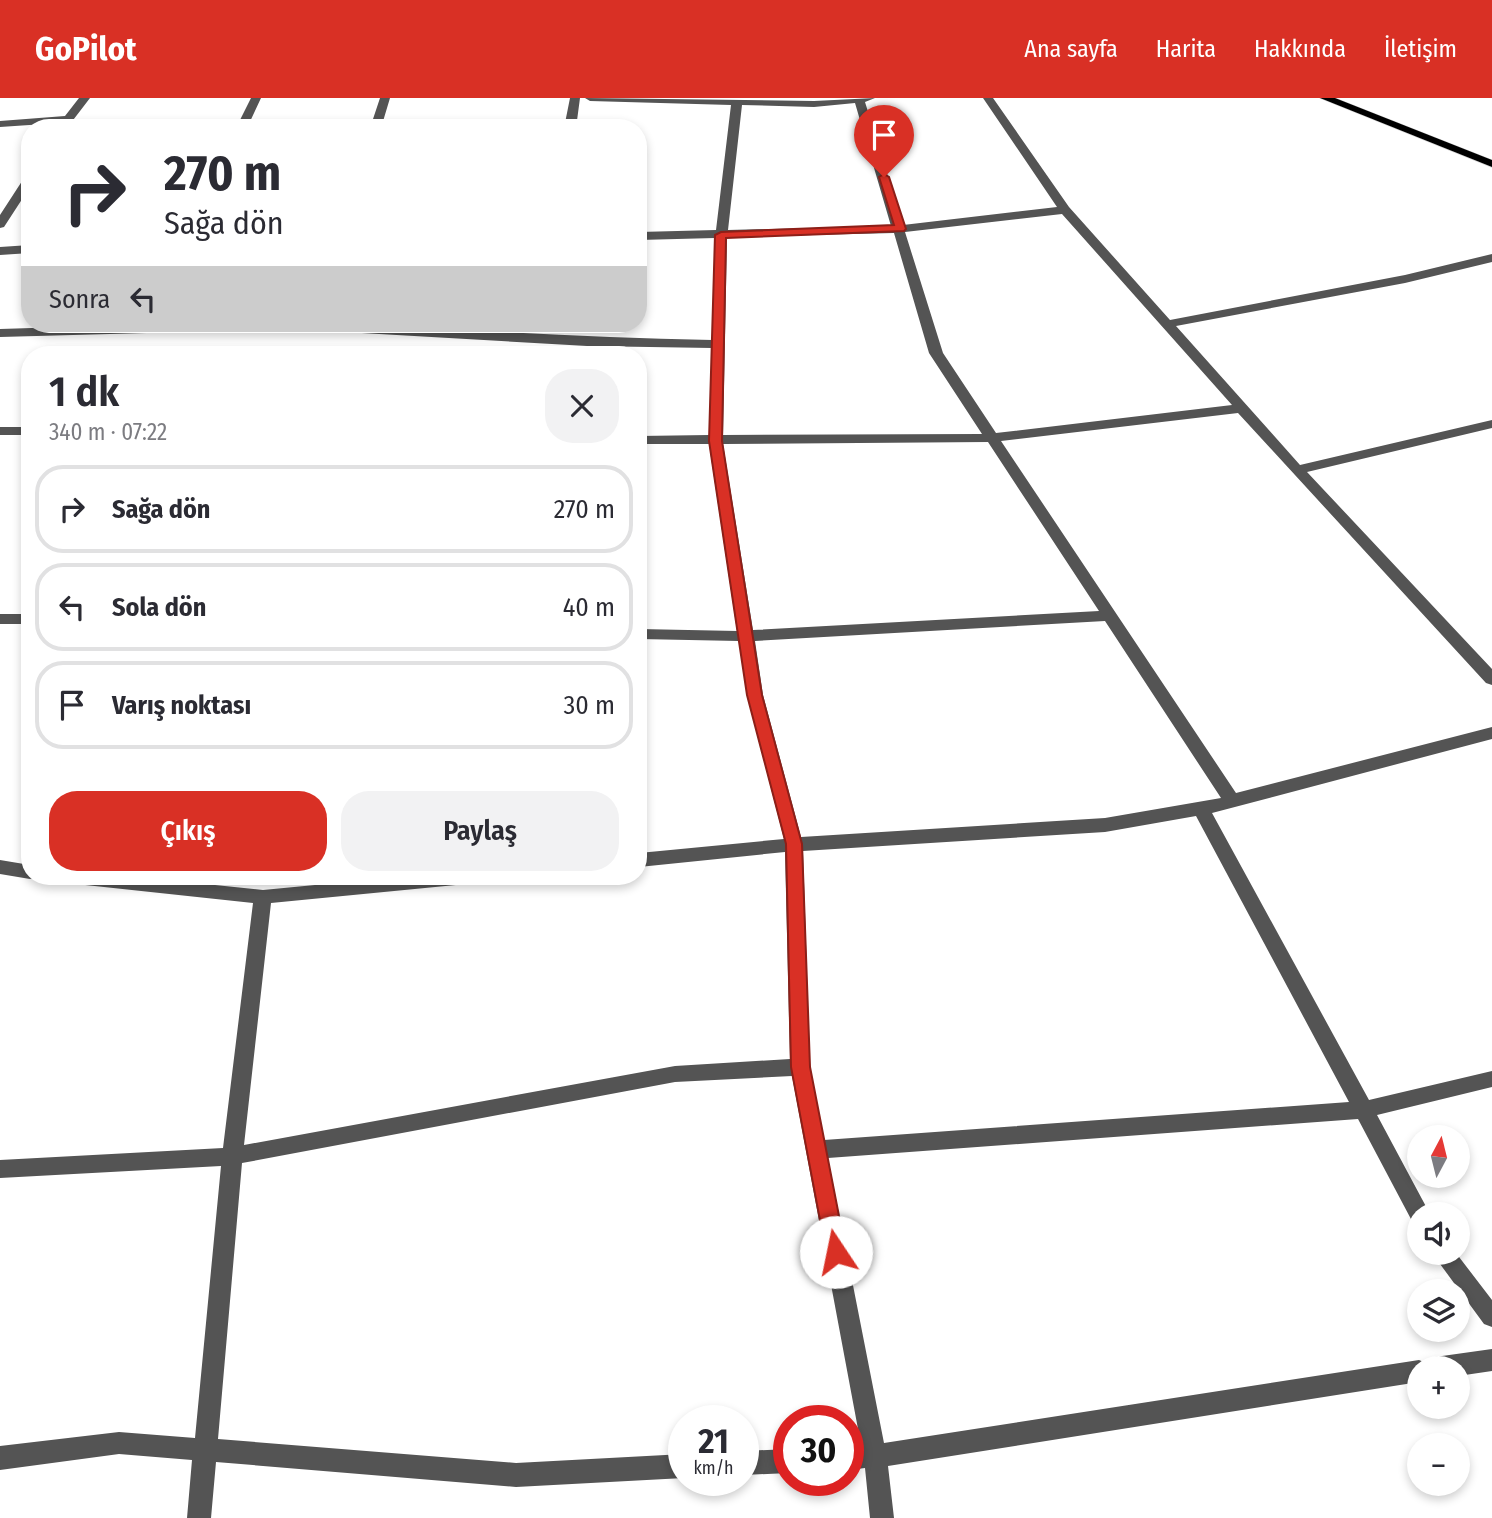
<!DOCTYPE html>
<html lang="tr">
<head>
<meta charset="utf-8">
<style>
	body { margin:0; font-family:"Fira Sans Condensed",sans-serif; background:#f2f2f3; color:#2b2b33; height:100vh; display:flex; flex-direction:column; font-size:26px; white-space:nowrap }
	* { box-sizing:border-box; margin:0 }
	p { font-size:23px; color:#7c7c81 }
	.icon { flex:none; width:38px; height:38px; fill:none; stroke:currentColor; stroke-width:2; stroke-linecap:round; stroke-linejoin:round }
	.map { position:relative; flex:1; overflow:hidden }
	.details { position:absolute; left:21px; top:248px; width:626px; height:539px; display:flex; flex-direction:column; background:#fff; border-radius:28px; box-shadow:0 4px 10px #0003 }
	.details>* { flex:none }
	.guide { position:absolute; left:21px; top:21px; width:626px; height:214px; border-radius:28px; box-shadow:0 4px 10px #0003; background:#fff; color:#2b2b33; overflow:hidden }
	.needle { width:46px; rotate:7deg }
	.fabs { position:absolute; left:1407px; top:1027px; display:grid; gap:14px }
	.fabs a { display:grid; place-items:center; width:63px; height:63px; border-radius:50%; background:#fff; box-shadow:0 4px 10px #0003; font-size:35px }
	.speed { position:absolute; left:668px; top:1307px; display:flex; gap:14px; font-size:35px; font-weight:700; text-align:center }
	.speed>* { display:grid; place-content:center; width:91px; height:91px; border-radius:50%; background:#fff; box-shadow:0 4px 10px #0003; line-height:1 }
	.speed small { font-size:18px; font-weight:400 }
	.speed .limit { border:10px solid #d22; background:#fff; color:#111 }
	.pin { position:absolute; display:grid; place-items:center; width:60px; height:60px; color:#fff; margin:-72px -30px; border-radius:50% 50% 50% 0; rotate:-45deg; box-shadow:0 0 7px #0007 }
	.pin .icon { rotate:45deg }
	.me { position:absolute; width:77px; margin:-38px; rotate:349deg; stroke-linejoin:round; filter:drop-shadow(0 0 5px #0008) }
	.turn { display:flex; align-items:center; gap:24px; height:147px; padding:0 28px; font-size:32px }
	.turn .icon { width:91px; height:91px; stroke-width:2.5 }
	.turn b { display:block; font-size:49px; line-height:60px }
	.then { display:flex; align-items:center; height:66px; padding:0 28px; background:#0003; gap:14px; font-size:26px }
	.round { display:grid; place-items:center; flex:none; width:74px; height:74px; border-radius:28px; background:#f2f2f3 }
	.overview { display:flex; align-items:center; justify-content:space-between; height:119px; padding:0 28px }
	h1 { font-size:42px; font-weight:600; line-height:52px }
	.primary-button { display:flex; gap:14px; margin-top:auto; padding:14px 28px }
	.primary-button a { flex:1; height:80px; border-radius:28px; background:#d93025; color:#fff; font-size:28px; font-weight:600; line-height:80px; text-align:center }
	.primary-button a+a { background:#f2f2f3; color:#2b2b33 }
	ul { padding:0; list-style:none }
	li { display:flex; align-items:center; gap:21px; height:88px; margin:0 14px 10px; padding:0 14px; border:4px solid #e1e1e2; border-radius:28px }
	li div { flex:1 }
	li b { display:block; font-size:26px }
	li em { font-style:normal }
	header { display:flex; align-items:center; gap:42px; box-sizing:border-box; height:98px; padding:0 35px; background:#d93025; color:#fff }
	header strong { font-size:33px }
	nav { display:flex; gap:38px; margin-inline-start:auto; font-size:24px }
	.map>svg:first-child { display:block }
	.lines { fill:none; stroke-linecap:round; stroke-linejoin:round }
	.major-casing { stroke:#dbdbdb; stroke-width:1 }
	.minor { fill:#545454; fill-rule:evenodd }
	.major { fill:#000; fill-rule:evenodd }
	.route { fill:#d93025; stroke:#8d1f18; stroke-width:2 }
</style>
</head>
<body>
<header>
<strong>GoPilot</strong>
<nav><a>Ana sayfa</a><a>Harita</a><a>Hakkında</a><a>İletişim</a></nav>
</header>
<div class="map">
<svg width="1492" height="1420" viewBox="0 0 1492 1420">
	<rect width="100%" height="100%" fill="#fff"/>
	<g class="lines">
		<!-- major casing -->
		<g class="major-casing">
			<path id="major" d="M 1320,0 L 1335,0 L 1492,62 L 1492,69 Z"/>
		</g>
		<!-- minor -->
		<path class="minor" d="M 79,0 L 90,0 L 67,30 L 56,30 L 59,25 L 0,29 L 0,23 L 65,18 Z
			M 251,0 L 261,0 L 247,30 L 236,30 Z
			M 380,0 L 390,0 L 381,30 L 370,30 Z
			M 570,0 L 580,0 L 576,30 L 564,30 Z
			M 585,0 L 814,3 L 875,0 L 865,4 L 903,127 L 1057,109 L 983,0 L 993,0 L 1069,109 L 1170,222 L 1405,177 L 1492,156 L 1492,164 L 1405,185 L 1176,228 L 1300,367 L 1492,322 L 1492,330 L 1307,374 L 1492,571 L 1492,587 L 1486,585 L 1238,315 L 1001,343 L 1236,695 L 1492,629 L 1492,641 L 1212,715 L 1369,1002 L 1492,973 L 1492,989 L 1377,1017 L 1430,1116 L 1419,1116 L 1419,1125 L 1412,1123 L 1358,1021 L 828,1060 L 884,1345 L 1419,1262 L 1426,1265 L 1435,1259 L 1492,1251 L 1492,1273 L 1458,1278 L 1458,1270 L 1419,1270 L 1419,1284 L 888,1368 L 894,1420 L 870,1420 L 865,1370 L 849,1372 L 849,1348 L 861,1347 L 792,978 L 675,984 L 242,1065 L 218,1341 L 516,1365 L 684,1356 L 684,1380 L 516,1389 L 216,1364 L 211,1420 L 187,1420 L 192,1362 L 119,1356 L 0,1372 L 0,1348 L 119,1334 L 195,1340 L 221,1068 L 0,1080 L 0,1062 L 223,1050 L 253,805 L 76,786 L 70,784 L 67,779 L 138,779 L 263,792 L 398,779 L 475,779 L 472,784 L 466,786 L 271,805 L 244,1047 L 675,968 L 790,961 L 785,754 L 639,769 L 639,755 L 784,741 L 747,597 L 739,543 L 639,541 L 639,531 L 737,533 L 709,346 L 639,346 L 639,338 L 709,337 L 712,250 L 587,248 L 292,231 L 0,239 L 0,231 C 113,228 227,221 340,226 C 464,231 588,240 712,242 L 715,140 L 639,142 L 639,134 L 716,132 L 731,7 L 590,3 ZM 855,5 L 891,128 L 728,132 L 742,7 L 814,9 ZM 1062,116 L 1232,307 L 996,335 L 943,255 L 905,134 ZM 894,135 L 929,255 L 982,336 L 723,337 L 727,139 ZM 988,344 L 1099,513 L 753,532 L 723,346 ZM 1105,523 L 1221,700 L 1105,720 L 801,739 L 763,597 L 755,543 ZM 1196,718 L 1349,1004 L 824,1042 L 810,969 L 803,753 L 1105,734 Z
			M 30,76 L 30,89 L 4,129 L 0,130 L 0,117 L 26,77 Z
			M 30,147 L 30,155 L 0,157 L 0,149 Z
			M 0,329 L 30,329 L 30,337 L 0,337 Z
			M 0,516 L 30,516 L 30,526 L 0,526 Z
			M 0,762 L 30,767 L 30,779 L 36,779 L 30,781 L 0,776 Z
			M 1432,1155 L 1456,1155 L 1492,1202 L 1492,1229 L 1484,1226 Z
			M 789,1351 L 789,1375 L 744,1377 L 744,1353 Z"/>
		<!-- major -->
		<use href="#major" class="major"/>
	</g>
	<!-- route -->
	<path class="route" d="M 884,76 L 889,79 L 906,131 L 904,133 L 726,140 L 722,343 L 762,597 L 802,746 L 810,969 L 846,1154 L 843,1161 L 836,1163 L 829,1161 L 826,1154 L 791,969 L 786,746 L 747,597 L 709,343 L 715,137 L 721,134 L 894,127 L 879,79 Z"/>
</svg>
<div class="fabs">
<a><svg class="needle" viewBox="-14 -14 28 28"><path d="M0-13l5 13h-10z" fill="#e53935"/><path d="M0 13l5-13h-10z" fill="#7c7c81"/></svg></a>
<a><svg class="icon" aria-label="sound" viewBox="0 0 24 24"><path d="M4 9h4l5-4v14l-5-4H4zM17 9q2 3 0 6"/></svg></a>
<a><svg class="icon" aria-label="layers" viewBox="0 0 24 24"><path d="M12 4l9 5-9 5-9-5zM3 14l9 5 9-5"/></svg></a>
<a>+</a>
<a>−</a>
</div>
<div class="speed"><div>21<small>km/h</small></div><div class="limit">30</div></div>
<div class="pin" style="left:884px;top:79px;background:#d93025"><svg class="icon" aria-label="arrive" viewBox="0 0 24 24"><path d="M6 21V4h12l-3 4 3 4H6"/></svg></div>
<svg class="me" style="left:836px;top:1154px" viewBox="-20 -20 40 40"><circle r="19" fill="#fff"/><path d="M0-13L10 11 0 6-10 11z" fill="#d93025"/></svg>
<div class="guide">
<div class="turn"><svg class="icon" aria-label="right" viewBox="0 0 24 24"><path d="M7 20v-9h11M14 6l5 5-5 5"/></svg><div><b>270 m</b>Sağa dön</div></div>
<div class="then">Sonra<svg class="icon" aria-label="left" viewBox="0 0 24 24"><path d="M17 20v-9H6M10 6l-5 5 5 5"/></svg></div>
</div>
<section class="details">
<div class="overview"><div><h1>1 dk</h1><p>340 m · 07:22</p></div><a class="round"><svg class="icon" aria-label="close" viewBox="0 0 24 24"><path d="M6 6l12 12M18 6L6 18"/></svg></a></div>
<ul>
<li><svg class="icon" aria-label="right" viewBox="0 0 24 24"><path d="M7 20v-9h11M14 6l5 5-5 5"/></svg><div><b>Sağa dön</b></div><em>270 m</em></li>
<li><svg class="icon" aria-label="left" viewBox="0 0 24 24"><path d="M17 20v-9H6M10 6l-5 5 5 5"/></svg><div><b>Sola dön</b></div><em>40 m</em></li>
<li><svg class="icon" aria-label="arrive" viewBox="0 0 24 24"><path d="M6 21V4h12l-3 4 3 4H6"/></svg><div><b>Varış noktası</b></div><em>30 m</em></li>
</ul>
<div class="primary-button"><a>Çıkış</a><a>Paylaş</a></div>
</section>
</div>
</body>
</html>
